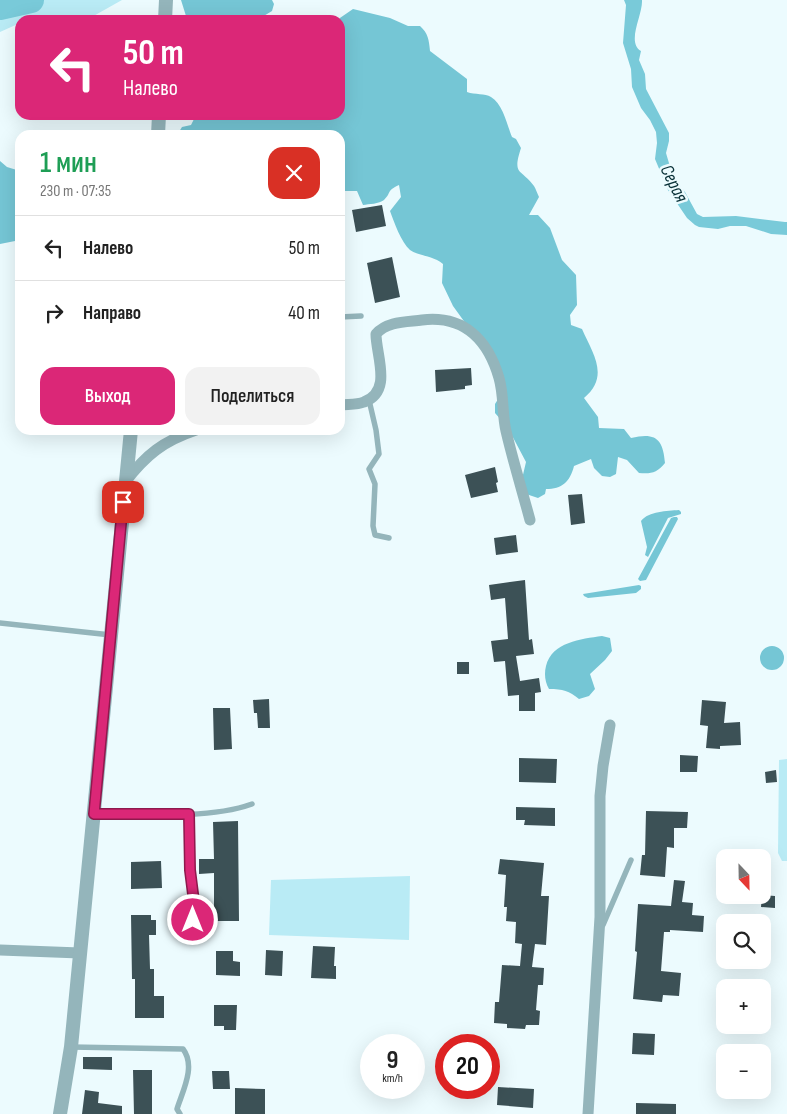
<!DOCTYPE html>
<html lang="ru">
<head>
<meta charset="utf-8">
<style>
	body { margin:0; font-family:"Sofia Sans Condensed",sans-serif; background:#f2f2f2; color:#222; height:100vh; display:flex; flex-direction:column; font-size:19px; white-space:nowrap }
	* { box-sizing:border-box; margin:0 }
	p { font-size:16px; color:#767676 }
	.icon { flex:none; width:28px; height:28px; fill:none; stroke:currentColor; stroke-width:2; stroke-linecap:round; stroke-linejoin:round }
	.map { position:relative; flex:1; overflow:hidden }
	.drawer { position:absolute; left:15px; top:130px; width:330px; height:305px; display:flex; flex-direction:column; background:#fff; border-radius:15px; box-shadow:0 5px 20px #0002 }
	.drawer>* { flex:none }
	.top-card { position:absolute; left:15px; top:15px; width:330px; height:105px; border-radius:15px; box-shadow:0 5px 20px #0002; background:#db2777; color:#fff; overflow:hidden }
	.needle { width:32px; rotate:158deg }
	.tools { position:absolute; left:716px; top:849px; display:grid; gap:10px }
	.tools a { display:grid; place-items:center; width:55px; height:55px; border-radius:10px; background:#fff; box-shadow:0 5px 20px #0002; font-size:25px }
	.speed { position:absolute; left:360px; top:1034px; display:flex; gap:10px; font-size:25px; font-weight:700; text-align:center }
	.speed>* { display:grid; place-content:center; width:65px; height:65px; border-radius:50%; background:#fff; box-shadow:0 5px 20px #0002; line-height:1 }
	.speed small { font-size:12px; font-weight:400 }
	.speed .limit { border:8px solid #d22; background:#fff; color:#111 }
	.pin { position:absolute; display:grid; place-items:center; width:42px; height:42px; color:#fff; margin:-21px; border-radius:10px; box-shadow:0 2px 8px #0006 }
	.me { position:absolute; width:55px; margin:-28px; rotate:0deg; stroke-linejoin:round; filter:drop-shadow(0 0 4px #0008) }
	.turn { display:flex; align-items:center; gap:18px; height:105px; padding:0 25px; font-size:22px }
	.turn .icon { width:65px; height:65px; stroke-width:2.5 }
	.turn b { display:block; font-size:35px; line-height:42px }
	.round { display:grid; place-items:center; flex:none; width:52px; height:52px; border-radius:15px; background:#f2f2f2 }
	.head { display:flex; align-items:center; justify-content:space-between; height:85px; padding:0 25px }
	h1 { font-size:30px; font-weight:600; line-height:38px; color:#1e9e55 }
	.action { display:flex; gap:10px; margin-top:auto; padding:10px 25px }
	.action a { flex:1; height:58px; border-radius:15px; background:#db2777; color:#fff; font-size:20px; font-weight:600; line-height:58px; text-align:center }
	.action a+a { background:#f2f2f2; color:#222 }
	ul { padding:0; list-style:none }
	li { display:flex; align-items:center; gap:15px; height:65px; padding:0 25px; border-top:1px solid #e0e0e0 }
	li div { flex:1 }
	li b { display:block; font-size:19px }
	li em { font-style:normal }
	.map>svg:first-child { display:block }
	.green { fill:#b9ebf5 }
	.forest { fill:#75c6d5 }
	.water { fill:#79cad9 }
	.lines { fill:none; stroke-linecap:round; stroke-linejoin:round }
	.river { stroke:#79cad9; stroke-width:26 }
	.building { fill:#3c5156 }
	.service { stroke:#94b5bb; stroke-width:5.5 }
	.minor { stroke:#94b5bb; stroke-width:11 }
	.tertiary { stroke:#94b5bb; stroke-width:14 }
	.route-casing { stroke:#8e194d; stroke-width:12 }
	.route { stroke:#db2777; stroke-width:9 }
	.labels { text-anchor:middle; stroke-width:5; stroke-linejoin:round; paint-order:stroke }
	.water-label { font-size:19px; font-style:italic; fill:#093138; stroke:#ecfbfe }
</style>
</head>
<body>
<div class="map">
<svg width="787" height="1114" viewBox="0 0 787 1114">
	<rect width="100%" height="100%" fill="#ecfbfe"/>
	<!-- green -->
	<path class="green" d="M 0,0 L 122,0 L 90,18 L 66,18 L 38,15 L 27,20 L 20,20 L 20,23 L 0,32 Z
		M 787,759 L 787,861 L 782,861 L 778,853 L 779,760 Z
		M 410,876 L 409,940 L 269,935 L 271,880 Z"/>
	<!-- forest -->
	<path class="forest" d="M 181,0 L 272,0 L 274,4 L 272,11 L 257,20 L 190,20 L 186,16 Z
		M 353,9 L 390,18 L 408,26 L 420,26 C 428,33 429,40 430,51 L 467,79 L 467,92 C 475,95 485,93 491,97 C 503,104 507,125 512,137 L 516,139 L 521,148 C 512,176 521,168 534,186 C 536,189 537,193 539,197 L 529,215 L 538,215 L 550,228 L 562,260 L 576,275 L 577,305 L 570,315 L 571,325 L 582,329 C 593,354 610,376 584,398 L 598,417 L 599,428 L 624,429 L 631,438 C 656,432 663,439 665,463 C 657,473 651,474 639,473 L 627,460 L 618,457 L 616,474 L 610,477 L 602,476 L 594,468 L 591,459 L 574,466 C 570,482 562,489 546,489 L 545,494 L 538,498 L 526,494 L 522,479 L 526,462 L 508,428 L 495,413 L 495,404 L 500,396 L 500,371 L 453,306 L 442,283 L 443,264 C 432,255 418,256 410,250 C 401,242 394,222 390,211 L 401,197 L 399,185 C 386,191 392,192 384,200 C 379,204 369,204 363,205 L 357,191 L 340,191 L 340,135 L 177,135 L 182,127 L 191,125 L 196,115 L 340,115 L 340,20 L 337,20 Z
		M 0,161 L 7,167 L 20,171 L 20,240 L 0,244 Z
		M 679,510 L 681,512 L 681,514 L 668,518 L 648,557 L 645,555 L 647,547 L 641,521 C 649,511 667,511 679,510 Z
		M 674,517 L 677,517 L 678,519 L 646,580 L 640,581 L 638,579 L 671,518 Z
		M 639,585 L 641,586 L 641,589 L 636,593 L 588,598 L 584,596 L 583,594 Z
		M 602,636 L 610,638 L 612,651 L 605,660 L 590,674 L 595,689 L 589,696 L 579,699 C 569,691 563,689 549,689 C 545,682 544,674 546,666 C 552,642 581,639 602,636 Z
		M760 658a12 12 0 1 1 24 0a12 12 0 1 1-24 0Z"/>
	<!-- water -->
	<path class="water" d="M 624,0 L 642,0 C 643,15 626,42 641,51 L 639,60 L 645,74 L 646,89 L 669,133 L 669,141 L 666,153 L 671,170 L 677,182 L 685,192 L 697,214 L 703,217 L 736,216 L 785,222 L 787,222 L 787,235 L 771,234 L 746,226 L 730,226 L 718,229 L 699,227 L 695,225 L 687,218 L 668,190 L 655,159 L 657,143 L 656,132 L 650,120 L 641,108 L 632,87 L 631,69 L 623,43 L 626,5 Z"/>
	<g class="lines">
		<!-- river -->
		<path class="river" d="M 0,7 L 31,0"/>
	</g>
	<!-- building -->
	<path class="building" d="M 382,205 L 386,226 L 356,232 L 352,210 Z
		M 392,257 L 400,297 L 375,303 L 367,263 Z
		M 471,368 L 472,385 L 465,386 L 465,389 L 436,392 L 435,370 Z
		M 495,467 L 498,482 L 496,483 L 498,492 L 471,498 L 465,475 Z
		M 582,494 L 585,523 L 571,525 L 568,495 Z
		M 516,535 L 518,552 L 496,555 L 494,538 Z
		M 525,580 L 529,640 L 532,639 L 534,654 L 516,656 L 520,681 L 539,678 L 541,692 L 535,693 L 535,711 L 519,711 L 519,695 L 508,696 L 505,661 L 494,662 L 491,641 L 508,639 L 505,598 L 491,600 L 489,585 Z
		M 457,662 L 469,662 L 469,674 L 457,674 Z
		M 269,699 L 270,728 L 258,728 L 257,713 L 254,713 L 253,700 Z
		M 702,700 L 726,702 L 724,723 L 740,722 L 741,745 L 720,746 L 720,749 L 706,748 L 708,726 L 700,725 Z
		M 213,708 L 230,708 L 232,749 L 214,750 Z
		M 680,755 L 698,756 L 697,772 L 680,772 Z
		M 519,758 L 557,759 L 556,783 L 519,782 Z
		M 776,770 L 777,782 L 766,783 L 765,772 Z
		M 516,807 L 555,808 L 555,826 L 524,825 L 525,820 L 516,820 Z
		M 646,811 L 688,812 L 687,828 L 674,828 L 674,848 L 667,847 L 665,877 L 640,875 L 642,855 L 645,855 Z
		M 238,821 L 239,921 L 214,921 L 214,873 L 199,874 L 199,859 L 214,859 L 213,822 Z
		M 500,859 L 544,863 L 541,896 L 549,896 L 546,945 L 535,944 L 532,967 L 544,968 L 543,985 L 538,985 L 536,1010 L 540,1011 L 539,1025 L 526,1025 L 525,1029 L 507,1028 L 507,1024 L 494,1023 L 495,1002 L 499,1002 L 502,965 L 520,966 L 522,944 L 515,943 L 516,922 L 506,921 L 507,907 L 504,907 L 506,875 L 498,874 Z
		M 161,861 L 162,888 L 131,889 L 131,862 Z
		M 674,880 L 685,881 L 682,902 L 693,903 L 692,915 L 704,916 L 703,932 L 670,930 L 670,932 L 664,932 L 661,971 L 681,973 L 679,996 L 663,995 L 662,1002 L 633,999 L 637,952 L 635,951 L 638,904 L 671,906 Z
		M 762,895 L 775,896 L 775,908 L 761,907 Z
		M 131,915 L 151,915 L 151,920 L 156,920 L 156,935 L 149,935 L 150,969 L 154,969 L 154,996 L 164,996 L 164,1018 L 135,1018 L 135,979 L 132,979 Z
		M 313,946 L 335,947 L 334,966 L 336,966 L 336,979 L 311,978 Z
		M 266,950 L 283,951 L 282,976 L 265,975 Z
		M 216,951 L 233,951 L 233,961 L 240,962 L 240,976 L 216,975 Z
		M 214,1005 L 237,1005 L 236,1030 L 224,1030 L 224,1026 L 214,1026 Z
		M 633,1033 L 655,1034 L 654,1055 L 632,1054 Z
		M 83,1057 L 112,1057 L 112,1070 L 83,1069 Z
		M 133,1070 L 152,1070 L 152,1114 L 134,1114 Z
		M 212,1071 L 229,1071 L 230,1089 L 213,1089 Z
		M 498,1087 L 534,1089 L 533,1108 L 497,1105 Z
		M 235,1088 L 265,1089 L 265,1114 L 235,1114 Z
		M 85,1090 L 99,1092 L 98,1103 L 122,1106 L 122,1114 L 82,1114 Z
		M 636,1103 L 676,1104 L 676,1114 L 636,1114 Z"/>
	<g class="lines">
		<!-- service -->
		<path class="service" d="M 340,317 L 361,316
			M 369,400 L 376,430 L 379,454 L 369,469 L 375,484 L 373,526 L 375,535 L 389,538
			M 0,623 L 111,635
			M 94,813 C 142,814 207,820 252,804
			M 189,814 L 190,870 L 194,902 L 192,938
			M 603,925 L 631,860
			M 71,1047 L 183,1049 C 196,1066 183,1090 177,1109 L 180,1114"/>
		<!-- minor -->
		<path class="minor" d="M 340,405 C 348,404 357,405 364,402 C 393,391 376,356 376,334 C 387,321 407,322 422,320 C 464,315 488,340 499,378 C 504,395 502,414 506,431 C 513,461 522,490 530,520
			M 125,482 C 146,455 163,441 196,430
			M 0,950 L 80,953
			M 588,1114 L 600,917 L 600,796 L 603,766 L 610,725"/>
		<!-- tertiary -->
		<path class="tertiary" d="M 165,20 L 166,0
			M 158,135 L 159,115
			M 60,1114 L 71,1047 L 131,430"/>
	</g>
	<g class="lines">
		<!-- route casing -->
		<g class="route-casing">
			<path id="route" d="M 123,502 L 94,814 L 189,814 L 190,870 L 194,902 L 193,920"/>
		</g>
		<!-- route -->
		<use href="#route" class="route"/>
	</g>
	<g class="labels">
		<!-- water labels -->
		<g class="water-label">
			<text transform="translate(675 183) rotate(63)" y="7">Серая</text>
		</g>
	</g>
</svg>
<div class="tools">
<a><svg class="needle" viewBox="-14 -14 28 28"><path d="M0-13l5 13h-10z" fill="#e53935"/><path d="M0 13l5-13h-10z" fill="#767676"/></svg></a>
<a><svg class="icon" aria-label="search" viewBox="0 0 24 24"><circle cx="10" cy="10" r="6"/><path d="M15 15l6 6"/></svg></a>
<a>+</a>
<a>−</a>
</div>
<div class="speed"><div>9<small>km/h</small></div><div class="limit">20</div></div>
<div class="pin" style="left:123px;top:502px;background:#d93025"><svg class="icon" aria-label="arrive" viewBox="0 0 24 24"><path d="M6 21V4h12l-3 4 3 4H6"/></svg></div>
<svg class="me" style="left:193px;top:920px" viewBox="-20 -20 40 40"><circle r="17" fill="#db2777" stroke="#fff" stroke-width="3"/><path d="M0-11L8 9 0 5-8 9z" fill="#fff"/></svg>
<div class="top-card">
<div class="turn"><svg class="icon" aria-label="left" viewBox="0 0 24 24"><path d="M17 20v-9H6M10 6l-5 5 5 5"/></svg><div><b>50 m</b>Налево</div></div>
</div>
<section class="drawer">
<div class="head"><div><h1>1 мин</h1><p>230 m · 07:35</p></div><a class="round" style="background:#d93025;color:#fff"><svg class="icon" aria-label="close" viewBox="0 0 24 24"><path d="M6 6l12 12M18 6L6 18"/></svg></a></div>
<ul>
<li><svg class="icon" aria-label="left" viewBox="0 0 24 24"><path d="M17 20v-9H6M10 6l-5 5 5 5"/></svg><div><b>Налево</b></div><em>50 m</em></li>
<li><svg class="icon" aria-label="right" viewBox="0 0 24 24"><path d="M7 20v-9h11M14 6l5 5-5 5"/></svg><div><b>Направо</b></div><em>40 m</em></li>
</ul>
<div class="action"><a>Выход</a><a>Поделиться</a></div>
</section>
</div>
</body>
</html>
